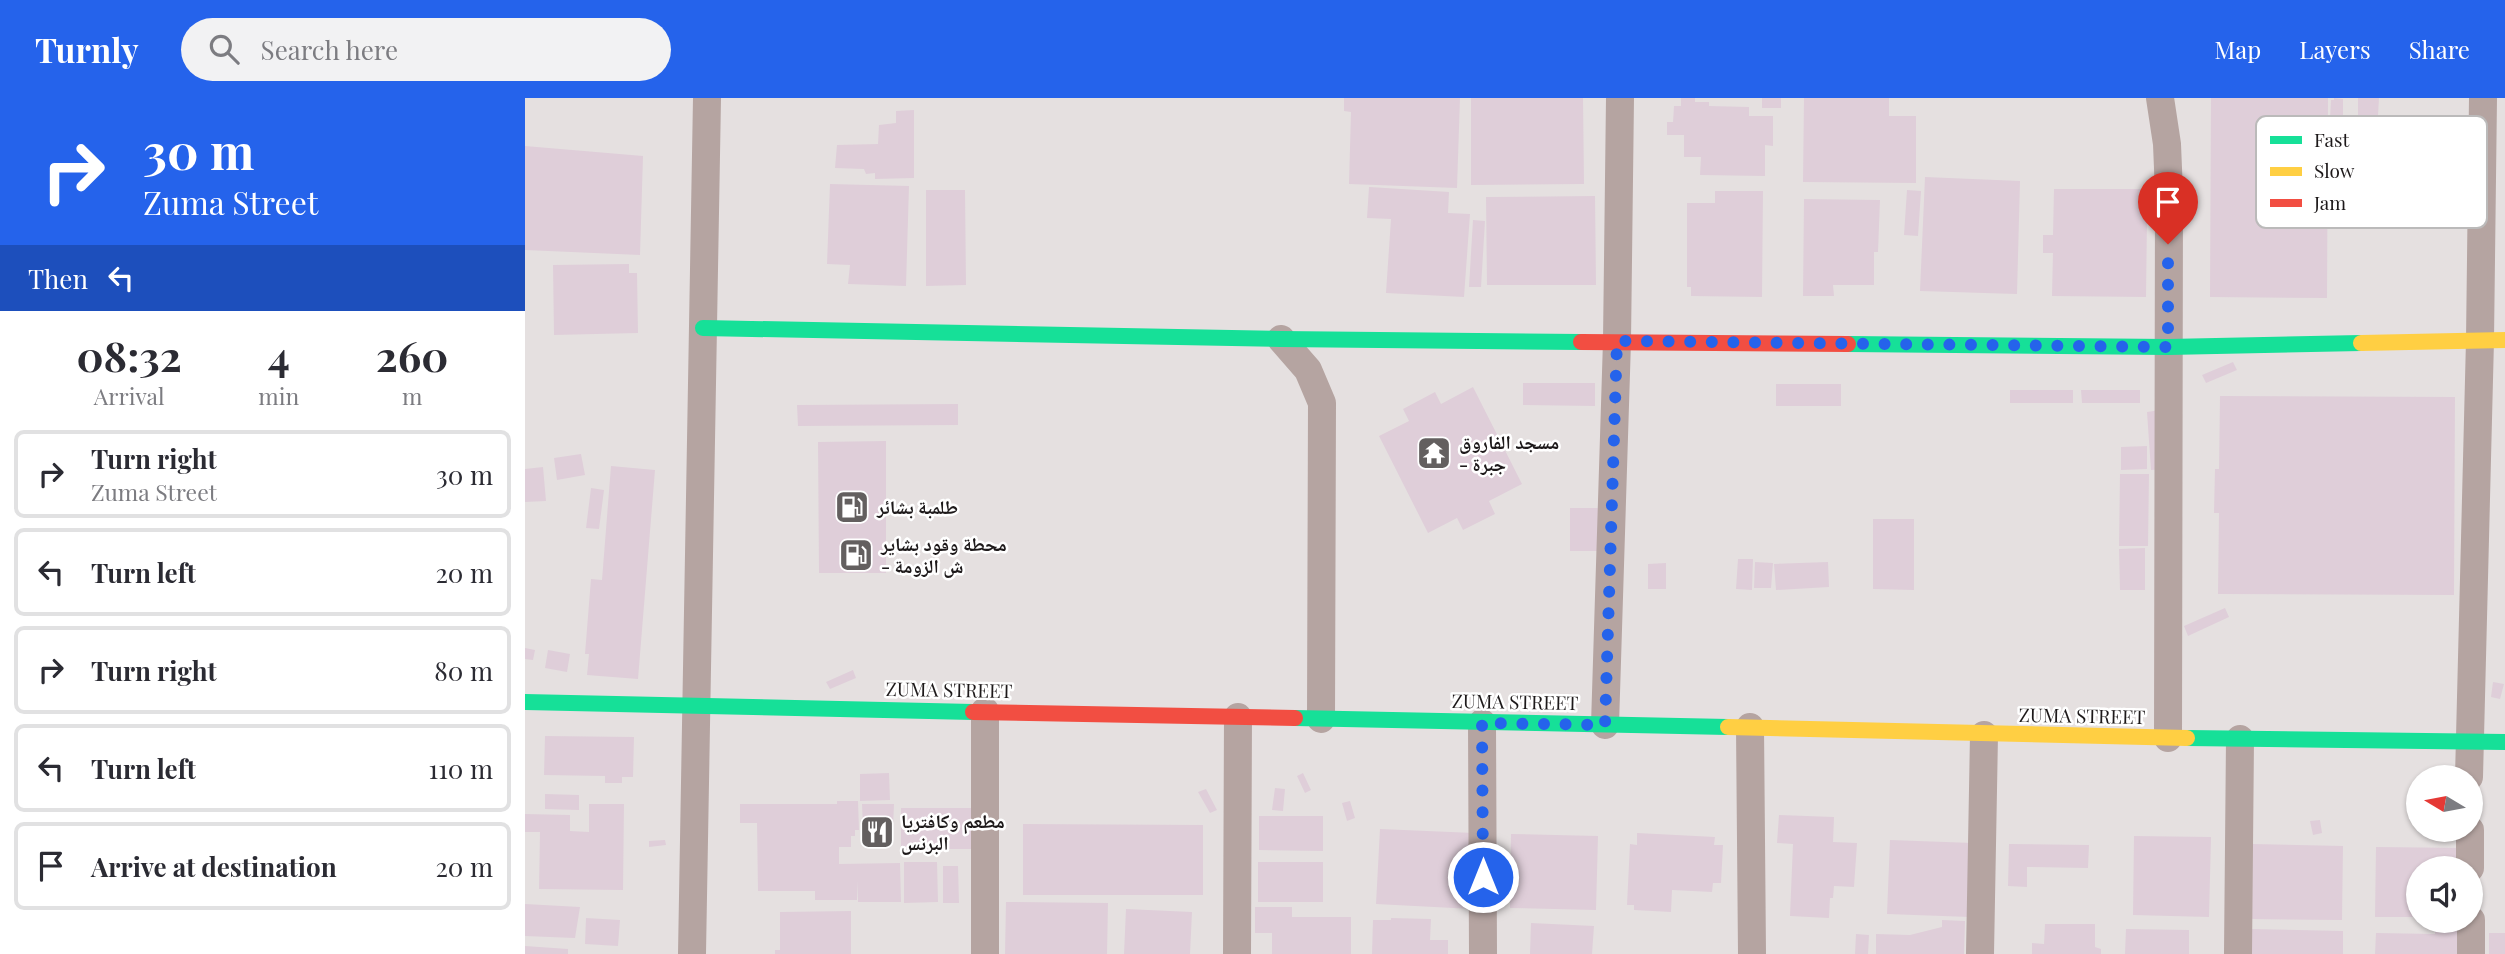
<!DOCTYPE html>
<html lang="en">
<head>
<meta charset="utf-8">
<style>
	body { margin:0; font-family:"Playfair Display","Noto Naskh Arabic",serif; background:#f2f2f3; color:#2b2b33; height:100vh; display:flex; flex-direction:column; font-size:26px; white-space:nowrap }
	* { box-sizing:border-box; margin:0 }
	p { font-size:23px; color:#7c7c81 }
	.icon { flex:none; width:38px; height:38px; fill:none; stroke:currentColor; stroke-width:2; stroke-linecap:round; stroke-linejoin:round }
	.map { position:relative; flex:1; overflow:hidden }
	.side { display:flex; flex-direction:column; background:#fff; width:525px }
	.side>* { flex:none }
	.top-card { background:#2563eb; color:#fff; overflow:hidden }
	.needle { width:46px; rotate:280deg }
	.fabs { position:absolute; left:1881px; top:667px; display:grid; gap:14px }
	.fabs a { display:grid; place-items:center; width:77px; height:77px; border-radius:50%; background:#fff; box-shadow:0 2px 5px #0004; font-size:35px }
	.pin { position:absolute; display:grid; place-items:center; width:60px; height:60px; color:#fff; margin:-72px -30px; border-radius:50% 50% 50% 0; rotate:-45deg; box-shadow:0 0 7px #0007 }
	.pin .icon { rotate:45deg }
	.me { position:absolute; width:77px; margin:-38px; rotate:0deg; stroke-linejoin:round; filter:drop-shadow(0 0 5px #0008) }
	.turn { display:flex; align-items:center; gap:24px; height:147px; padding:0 28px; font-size:32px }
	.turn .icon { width:91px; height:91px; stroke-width:2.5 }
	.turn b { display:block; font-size:49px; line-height:60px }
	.then { display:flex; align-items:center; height:66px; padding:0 28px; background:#0003; gap:14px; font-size:26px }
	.eta { display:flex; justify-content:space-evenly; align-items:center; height:119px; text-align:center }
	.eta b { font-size:42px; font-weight:700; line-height:49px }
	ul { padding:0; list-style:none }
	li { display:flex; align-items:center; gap:21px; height:88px; margin:0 14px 10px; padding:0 14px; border:4px solid #e1e1e2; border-radius:10px }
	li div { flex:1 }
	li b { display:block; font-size:26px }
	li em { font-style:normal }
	header { display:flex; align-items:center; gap:42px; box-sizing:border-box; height:98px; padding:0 35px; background:#2563eb; color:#fff }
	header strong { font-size:33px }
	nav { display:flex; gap:38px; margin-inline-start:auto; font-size:24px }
	.search { width:490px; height:63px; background:#f2f2f3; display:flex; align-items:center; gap:18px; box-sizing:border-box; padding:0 24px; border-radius:38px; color:#7c7c81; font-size:26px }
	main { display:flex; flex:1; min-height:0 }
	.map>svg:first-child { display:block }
	.building { fill:#dfced9 }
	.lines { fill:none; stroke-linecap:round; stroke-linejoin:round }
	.street { stroke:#b5a4a1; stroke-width:28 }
	.fast { stroke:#16e098; stroke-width:16 }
	.slow { stroke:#ffcf43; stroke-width:16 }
	.jam { stroke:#f24e42; stroke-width:16 }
	.route { stroke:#2563eb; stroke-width:12; stroke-dasharray:0 21.6 }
	.labels { text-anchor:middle; stroke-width:5; stroke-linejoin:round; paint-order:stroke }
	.poi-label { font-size:19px; font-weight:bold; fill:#1d191a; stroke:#fff; text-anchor:start }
	.street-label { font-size:19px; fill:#1d191a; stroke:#fff }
	.key { fill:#fff; stroke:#bbbaba; stroke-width:2 }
	.key-label { font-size:19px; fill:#1d191a }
</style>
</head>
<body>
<header>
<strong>Turnly</strong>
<div class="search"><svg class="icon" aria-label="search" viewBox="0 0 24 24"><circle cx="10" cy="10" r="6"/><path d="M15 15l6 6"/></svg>Search here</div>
<nav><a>Map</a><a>Layers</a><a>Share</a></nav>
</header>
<main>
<section class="side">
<div class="top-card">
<div class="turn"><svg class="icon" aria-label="right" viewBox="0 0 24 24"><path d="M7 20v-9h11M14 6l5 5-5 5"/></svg><div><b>30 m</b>Zuma Street</div></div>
<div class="then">Then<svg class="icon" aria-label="left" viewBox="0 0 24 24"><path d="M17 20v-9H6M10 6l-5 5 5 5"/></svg></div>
</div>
<div class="eta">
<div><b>08:32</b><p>Arrival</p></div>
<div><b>4</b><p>min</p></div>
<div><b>260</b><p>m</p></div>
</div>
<ul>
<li><svg class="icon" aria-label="right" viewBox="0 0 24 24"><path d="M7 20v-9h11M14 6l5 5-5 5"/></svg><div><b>Turn right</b><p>Zuma Street</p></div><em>30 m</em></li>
<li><svg class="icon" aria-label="left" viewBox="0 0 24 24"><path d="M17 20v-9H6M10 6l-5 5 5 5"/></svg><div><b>Turn left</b></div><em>20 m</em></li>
<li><svg class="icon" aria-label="right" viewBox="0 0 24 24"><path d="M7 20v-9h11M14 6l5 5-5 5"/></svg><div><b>Turn right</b></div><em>80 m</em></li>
<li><svg class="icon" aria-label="left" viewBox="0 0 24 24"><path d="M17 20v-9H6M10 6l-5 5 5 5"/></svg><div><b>Turn left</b></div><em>110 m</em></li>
<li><svg class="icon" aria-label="arrive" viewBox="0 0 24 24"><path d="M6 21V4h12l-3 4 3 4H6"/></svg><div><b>Arrive at destination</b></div><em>20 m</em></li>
</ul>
</section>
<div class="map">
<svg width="1980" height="856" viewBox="0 0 1980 856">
	<rect width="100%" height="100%" fill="#e5e0e0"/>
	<!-- building -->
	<path class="building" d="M 819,0 L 935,0 L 932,90 L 824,86 L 826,14 L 819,13 Z
		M 946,0 L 1058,0 L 1059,86 L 946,87 Z
		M 1156,0 L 1170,0 L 1170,4 L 1184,4 L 1184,8 L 1224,9 L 1224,18 L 1248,18 L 1248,48 L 1240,47 L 1240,78 L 1175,77 L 1176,59 L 1159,59 L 1159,37 L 1142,37 L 1142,24 L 1148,24 L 1149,8 L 1156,8 Z
		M 1237,0 L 1256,0 L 1256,10 L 1237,10 Z
		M 1279,0 L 1364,0 L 1364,18 L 1391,18 L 1391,85 L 1278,84 Z
		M 1686,0 L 1803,0 L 1802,200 L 1685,199 Z
		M 1809,0 L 1818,1 L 1818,32 L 1833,33 L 1833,0 L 1854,0 L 1851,52 L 1874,53 L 1873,76 L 1831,73 L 1831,91 L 1807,91 L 1804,43 L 1808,43 L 1809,23 L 1805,21 L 1806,2 L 1809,2 Z
		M 389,12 L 389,80 L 350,81 L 350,75 L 341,76 L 339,71 L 310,70 L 312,47 L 353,46 L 354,27 L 371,25 L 371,13 Z
		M 0,48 L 118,58 L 115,157 L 0,152 Z
		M 1400,79 L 1495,83 L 1492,196 L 1395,193 Z
		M 305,86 L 384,88 L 381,188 L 323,186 L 325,167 L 302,166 Z
		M 844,89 L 924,94 L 923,115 L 945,116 L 939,199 L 861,195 L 866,121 L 842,120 Z
		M 1529,91 L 1631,91 L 1631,121 L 1622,120 L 1621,199 L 1527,198 L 1528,155 L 1518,155 L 1518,137 L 1528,137 Z
		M 401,92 L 440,92 L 441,187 L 401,188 Z
		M 1382,92 L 1396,93 L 1393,138 L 1379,137 Z
		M 1190,93 L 1238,93 L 1237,199 L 1166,198 L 1166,189 L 1162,189 L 1162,105 L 1190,105 Z
		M 1070,98 L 1071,187 L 962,187 L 961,99 Z
		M 1279,101 L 1355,102 L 1353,154 L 1349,154 L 1349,187 L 1308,187 L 1309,198 L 1278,198 Z
		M 948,122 L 960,123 L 956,189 L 944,189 Z
		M 104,166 L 104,175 L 112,175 L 113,235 L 29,237 L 28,167 Z
		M 1708,264 L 1712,272 L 1681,285 L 1677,277 Z
		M 998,285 L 1070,285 L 1070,308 L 998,307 Z
		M 1251,286 L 1316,286 L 1316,308 L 1251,308 Z
		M 948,289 L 997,386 L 964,403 L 970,416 L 938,432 L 932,420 L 903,435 L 854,338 L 884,323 L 878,311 L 910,294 L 916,306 Z
		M 1485,292 L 1548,292 L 1548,305 L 1485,305 Z
		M 1556,292 L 1615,292 L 1615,305 L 1557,305 Z
		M 1695,298 L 1930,299 L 1929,497 L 1693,496 L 1694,415 L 1689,415 L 1690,371 L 1694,371 Z
		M 433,306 L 433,327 L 273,328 L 272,307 Z
		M 1635,312 L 1639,371 L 1626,372 L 1622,314 Z
		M 361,343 L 361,475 L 294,475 L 293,344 Z
		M 1622,348 L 1622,371 L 1596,372 L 1596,349 Z
		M 56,356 L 60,377 L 32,382 L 29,360 Z
		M 86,368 L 130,372 L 113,581 L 62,577 L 64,556 L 60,556 L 66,481 L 77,482 Z
		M 18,369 L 21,403 L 0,404 L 0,371 Z
		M 1595,376 L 1624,376 L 1623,448 L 1594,448 Z
		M 66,390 L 79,392 L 74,431 L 61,430 Z
		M 1045,410 L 1073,410 L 1073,453 L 1045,453 Z
		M 1348,421 L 1389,421 L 1389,492 L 1348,491 Z
		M 1620,450 L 1620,492 L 1595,492 L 1594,451 Z
		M 1213,461 L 1228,461 L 1227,492 L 1211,491 Z
		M 1230,464 L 1248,465 L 1246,490 L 1229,490 Z
		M 1303,464 L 1304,489 L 1251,492 L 1249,466 Z
		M 1141,465 L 1141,491 L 1123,491 L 1123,466 Z
		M 1700,510 L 1704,519 L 1663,538 L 1659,528 Z
		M 0,550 L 10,552 L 8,562 L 0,561 Z
		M 23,552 L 45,556 L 42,574 L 20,570 Z
		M 328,572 L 331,580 L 305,591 L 301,584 Z
		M 1968,584 L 1979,586 L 1975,601 L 1966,599 Z
		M 20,638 L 109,639 L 108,679 L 97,679 L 97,685 L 80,685 L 80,678 L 19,677 Z
		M 364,675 L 365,702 L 335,703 L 335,676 Z
		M 778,675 L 786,692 L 780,695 L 772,678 Z
		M 750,690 L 760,691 L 758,713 L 747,712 Z
		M 681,691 L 692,712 L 685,715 L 673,694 Z
		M 20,696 L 54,697 L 54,712 L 20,711 Z
		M 312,703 L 333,703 L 334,732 L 330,732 L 330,738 L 326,738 L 326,749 L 314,749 L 314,766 L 375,765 L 376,804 L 333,804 L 333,783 L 332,802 L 290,802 L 290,793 L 233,793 L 232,725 L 215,725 L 215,706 L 312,706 Z
		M 825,703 L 830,720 L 822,723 L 817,705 Z
		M 64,706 L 99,706 L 98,792 L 14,791 L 15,734 L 0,734 L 0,716 L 45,717 L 45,733 L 64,734 Z
		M 337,706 L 369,706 L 368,729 L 338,729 Z
		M 376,710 L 446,710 L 446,751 L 376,751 Z
		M 1254,717 L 1309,719 L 1308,744 L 1332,745 L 1329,789 L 1309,788 L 1308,800 L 1305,800 L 1304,820 L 1265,818 L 1268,746 L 1252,745 Z
		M 734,718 L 798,718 L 798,753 L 734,752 Z
		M 1795,722 L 1797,735 L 1788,737 L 1785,723 Z
		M 498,726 L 678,727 L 678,797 L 498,797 Z
		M 855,731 L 949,735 L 948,811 L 851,806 Z
		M 1112,735 L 1190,739 L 1189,747 L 1198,747 L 1196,785 L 1188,785 L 1187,794 L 1147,792 L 1146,814 L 1109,812 L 1109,807 L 1102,807 L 1105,746 L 1112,747 Z
		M 986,736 L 1073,738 L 1071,812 L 985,810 Z
		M 1609,738 L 1686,739 L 1684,819 L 1608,817 Z
		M 140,742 L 141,747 L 124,749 L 124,743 Z
		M 1365,742 L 1448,745 L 1445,819 L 1362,816 Z
		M 1484,746 L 1564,747 L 1563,770 L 1502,769 L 1502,789 L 1483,788 Z
		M 1727,746 L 1818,748 L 1817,822 L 1726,821 Z
		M 1851,749 L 1941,750 L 1941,770 L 1894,770 L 1894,819 L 1850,819 Z
		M 379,764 L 412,764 L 413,804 L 379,805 Z
		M 733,764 L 798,764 L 798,804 L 733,804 Z
		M 418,768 L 433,768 L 434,805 L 418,805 Z
		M 481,804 L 583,805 L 582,856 L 480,856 Z
		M 0,806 L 55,809 L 50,840 L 0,838 Z
		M 730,809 L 767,809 L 767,819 L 826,819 L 826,856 L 747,856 L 747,835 L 730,835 Z
		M 601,811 L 667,814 L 665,856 L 599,856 Z
		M 326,813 L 326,856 L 250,856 L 250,852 L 255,852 L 255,814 Z
		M 61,820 L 95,822 L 93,848 L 60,846 Z
		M 866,820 L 906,821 L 905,842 L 923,842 L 923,856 L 847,856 L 848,822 L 866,822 Z
		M 1417,822 L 1440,823 L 1439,856 L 1351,856 L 1351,836 L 1385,837 L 1417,829 Z
		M 1006,825 L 1069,828 L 1067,856 L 1005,856 Z
		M 1520,826 L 1570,826 L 1570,849 L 1576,851 L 1576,856 L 1507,856 L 1507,845 L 1519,846 Z
		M 1910,830 L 1940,831 L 1939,856 L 1850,856 L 1851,835 L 1910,836 Z
		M 1601,831 L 1664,832 L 1664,856 L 1600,856 Z
		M 1724,831 L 1818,833 L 1818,856 L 1723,856 Z
		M 1964,835 L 1980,835 L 1980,856 L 1964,856 Z
		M 1331,836 L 1344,837 L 1343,856 L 1330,856 Z
		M 0,848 L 43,851 L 43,856 L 0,856 Z"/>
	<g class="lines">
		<!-- street -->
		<path class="street" d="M 1635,0 L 1642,46 L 1644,95 L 1643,640
			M 756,241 L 783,272 L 797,305 L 796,621
			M 957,625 L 958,856
			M 1080,627 L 1092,243 L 1095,0
			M 1225,629 L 1227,856
			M 1944,679 L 1955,242 L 1958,0
			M 1945,732 L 1945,770
			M 1946,822 L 1946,856
			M 167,856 L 182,0
			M 460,856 L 460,613
			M 712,856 L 713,619
			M 1455,856 L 1459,637
			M 1713,856 L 1715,641"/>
		<!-- fast -->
		<path class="fast" d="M 178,230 L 756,241 L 1056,244
			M 1323,246 L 1643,249 L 1836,245
			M 0,604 L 448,614
			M 770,620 L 1203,629
			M 1662,640 L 1980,644"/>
		<!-- slow -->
		<path class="slow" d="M 1836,245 L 1980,242
			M 1203,629 L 1662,640"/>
		<!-- jam -->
		<path class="jam" d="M 1056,244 L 1323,246
			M 448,614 L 770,620"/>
	</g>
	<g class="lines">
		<!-- route -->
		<path class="route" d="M 958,779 L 957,625 L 1080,627 L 1092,243 L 1643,249 L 1643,146"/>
	</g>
	<!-- icons -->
	<defs>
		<g id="temple-square" transform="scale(1.75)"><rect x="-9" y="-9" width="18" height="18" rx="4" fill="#635f5f" stroke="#fff"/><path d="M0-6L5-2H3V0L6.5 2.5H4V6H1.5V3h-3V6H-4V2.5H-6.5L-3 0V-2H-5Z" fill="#fff"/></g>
		<g id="fuel-square" transform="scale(1.75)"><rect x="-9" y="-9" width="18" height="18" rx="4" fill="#635f5f" stroke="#fff"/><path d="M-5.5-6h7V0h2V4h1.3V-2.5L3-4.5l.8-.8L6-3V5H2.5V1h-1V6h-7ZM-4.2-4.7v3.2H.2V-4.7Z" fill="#fff"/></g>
		<g id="restaurant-square" transform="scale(1.75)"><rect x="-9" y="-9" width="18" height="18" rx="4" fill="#635f5f" stroke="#fff"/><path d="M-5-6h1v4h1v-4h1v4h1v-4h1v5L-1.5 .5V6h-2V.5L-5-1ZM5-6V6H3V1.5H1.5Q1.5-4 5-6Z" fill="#fff"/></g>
	</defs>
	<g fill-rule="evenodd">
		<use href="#temple-square" x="909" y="355"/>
		<use href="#fuel-square" x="327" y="409"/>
		<use href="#fuel-square" x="331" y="457"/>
		<use href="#restaurant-square" x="352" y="734"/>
	</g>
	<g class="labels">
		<!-- poi labels -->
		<g class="poi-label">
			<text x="934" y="351">مسجد الفاروق<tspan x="934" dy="22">- جبرة</tspan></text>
			<text x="352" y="416">طلمبة بشائر</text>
			<text x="356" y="453">محطة وقود بشاير<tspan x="356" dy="22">- ش الزومة</tspan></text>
			<text x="376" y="730">مطعم وكافتريا<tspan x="376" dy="22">البرنس</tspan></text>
		</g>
		<!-- street labels -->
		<g class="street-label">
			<text transform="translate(424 592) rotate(1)" y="7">ZUMA STREET</text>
			<text transform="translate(990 604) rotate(1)" y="7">ZUMA STREET</text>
			<text transform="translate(1557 618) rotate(1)" y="7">ZUMA STREET</text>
		</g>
	</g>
	<!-- legend -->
	<rect x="1731" y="18" width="231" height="112" rx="10" class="key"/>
	<rect x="1745" y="38" width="32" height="8" fill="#16e098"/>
	<rect x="1745" y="69" width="32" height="9" fill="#ffcf43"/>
	<rect x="1745" y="101" width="32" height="8" fill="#f24e42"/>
	<g class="key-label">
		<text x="1789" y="49">Fast</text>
		<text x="1789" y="80">Slow</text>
		<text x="1789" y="112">Jam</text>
	</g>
</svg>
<div class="fabs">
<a><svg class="needle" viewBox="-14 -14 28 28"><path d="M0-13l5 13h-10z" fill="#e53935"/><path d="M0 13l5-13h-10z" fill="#7c7c81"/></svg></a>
<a><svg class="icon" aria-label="sound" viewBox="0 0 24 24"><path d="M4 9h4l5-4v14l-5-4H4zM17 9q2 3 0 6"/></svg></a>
</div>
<div class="pin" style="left:1643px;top:146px;background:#d93025"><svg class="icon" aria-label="arrive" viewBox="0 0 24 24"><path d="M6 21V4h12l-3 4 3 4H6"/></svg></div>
<svg class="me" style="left:958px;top:779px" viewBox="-20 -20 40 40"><circle r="17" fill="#2563eb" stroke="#fff" stroke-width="3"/><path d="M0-11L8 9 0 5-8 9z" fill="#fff"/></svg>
</div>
</main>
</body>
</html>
